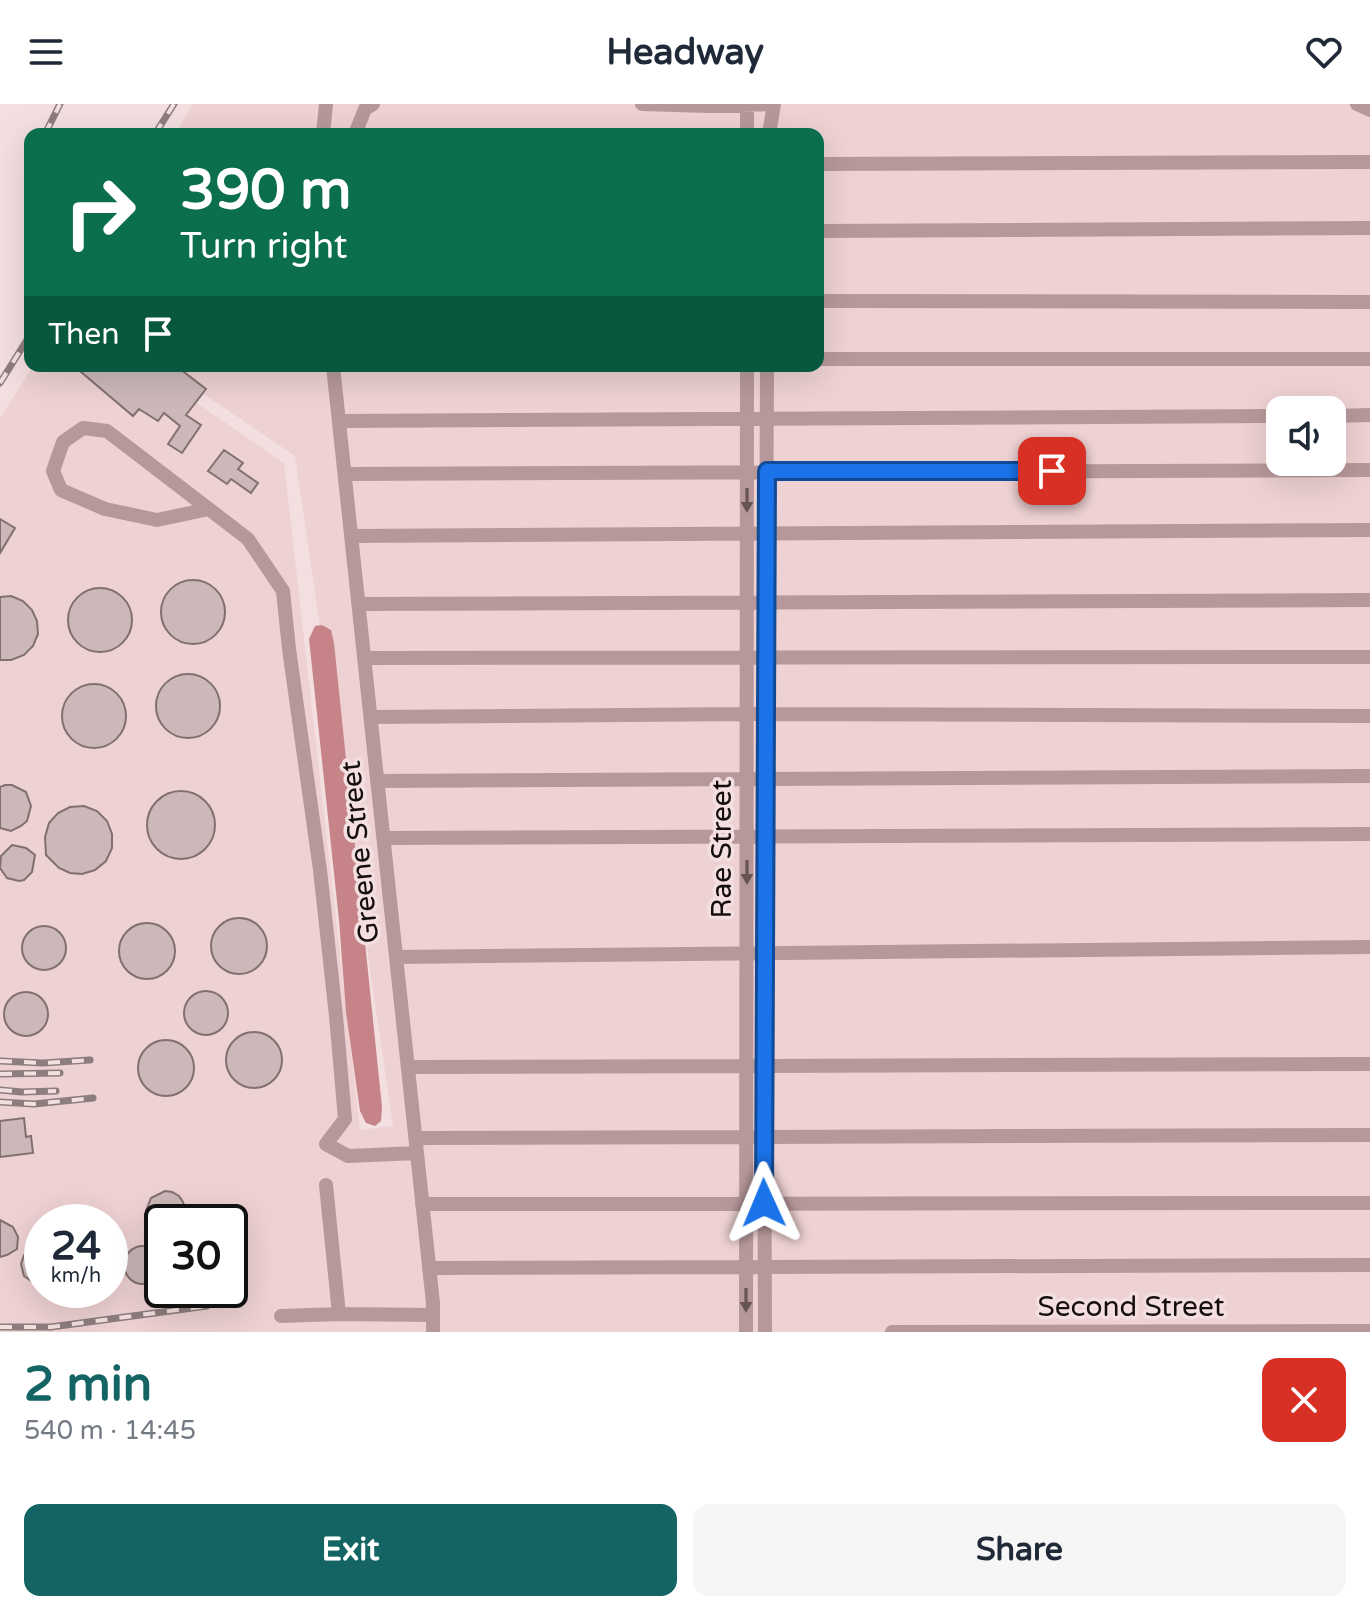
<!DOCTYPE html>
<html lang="en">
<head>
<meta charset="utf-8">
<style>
	body { margin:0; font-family:"Varela Round",sans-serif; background:#f6f6f7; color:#1f2937; height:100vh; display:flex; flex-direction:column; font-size:30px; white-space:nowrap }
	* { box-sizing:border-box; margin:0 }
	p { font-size:26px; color:#747a83 }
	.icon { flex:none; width:44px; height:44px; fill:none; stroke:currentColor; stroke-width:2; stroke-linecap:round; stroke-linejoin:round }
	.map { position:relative; height:1228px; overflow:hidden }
	.side { display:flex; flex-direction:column; background:#fff; flex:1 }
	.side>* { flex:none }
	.guide { position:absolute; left:24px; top:24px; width:800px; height:244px; border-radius:16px; box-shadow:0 8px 32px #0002; background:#0b6e4f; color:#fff; overflow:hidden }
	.tools { position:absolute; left:1266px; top:292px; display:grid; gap:16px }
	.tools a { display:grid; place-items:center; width:80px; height:80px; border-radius:16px; background:#fff; box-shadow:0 8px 32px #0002; font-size:40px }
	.speed { position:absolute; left:24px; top:1100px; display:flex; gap:16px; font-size:40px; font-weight:700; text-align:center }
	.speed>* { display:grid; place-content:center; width:104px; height:104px; border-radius:50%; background:#fff; box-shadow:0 8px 32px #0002; line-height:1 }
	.speed small { font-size:20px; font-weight:400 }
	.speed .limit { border:4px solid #111; border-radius:12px; background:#fff; color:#111 }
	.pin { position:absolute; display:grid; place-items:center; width:68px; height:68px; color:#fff; margin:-34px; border-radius:16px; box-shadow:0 4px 12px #0006 }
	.me { position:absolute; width:88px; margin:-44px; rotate:359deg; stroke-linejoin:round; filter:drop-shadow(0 0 6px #0008) }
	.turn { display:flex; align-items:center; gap:28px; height:168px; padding:0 24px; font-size:36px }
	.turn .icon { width:104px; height:104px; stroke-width:2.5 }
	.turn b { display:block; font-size:56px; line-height:68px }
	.then { display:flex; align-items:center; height:76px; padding:0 24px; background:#0003; gap:16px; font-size:30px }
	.round { display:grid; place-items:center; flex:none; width:84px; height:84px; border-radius:16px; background:#f6f6f7 }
	.head { display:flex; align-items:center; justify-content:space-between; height:136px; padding:0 24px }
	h1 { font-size:48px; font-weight:700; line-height:60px; color:#146464 }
	.button { display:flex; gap:16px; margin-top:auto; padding:16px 24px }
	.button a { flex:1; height:92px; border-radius:16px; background:#146464; color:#fff; font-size:32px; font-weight:700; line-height:92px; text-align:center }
	.button a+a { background:#f6f6f7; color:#1f2937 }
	header { display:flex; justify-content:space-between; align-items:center; height:104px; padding:0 24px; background:#fff; font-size:36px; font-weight:700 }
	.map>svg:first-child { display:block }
	.built { fill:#eed1d2; fill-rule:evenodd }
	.water { fill:#c68388 }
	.building { fill:#ccb8b8; stroke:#827071; stroke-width:2 }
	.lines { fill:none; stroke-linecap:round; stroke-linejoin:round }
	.minor { stroke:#b7989a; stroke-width:14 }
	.rail-casing { stroke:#8c7d7e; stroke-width:7 }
	.rail { stroke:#f4dfe0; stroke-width:4; stroke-dasharray:12; stroke-linecap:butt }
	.oneway { fill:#665354 }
	.route-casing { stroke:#114b97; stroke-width:20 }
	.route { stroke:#1a73e8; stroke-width:14 }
	.labels { text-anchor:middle; stroke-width:7; stroke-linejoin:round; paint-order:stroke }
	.street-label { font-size:28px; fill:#150e0f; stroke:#f4dfe0 }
</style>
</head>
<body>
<header><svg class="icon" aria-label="menu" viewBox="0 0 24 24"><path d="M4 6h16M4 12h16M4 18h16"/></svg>Headway<svg class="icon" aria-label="heart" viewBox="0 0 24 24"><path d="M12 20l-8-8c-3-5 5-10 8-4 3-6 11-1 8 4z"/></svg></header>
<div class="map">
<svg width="1370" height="1228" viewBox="0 0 1370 1228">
	<rect width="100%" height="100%" fill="#f4dfe0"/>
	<!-- built -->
	<path class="built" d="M 193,0 L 1370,0 L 1370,1228 L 0,1228 L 0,314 L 33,262 L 143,262 L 284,359 L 360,1026 L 393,1022 L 295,352 L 162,262 L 818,262 L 818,30 L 175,30 ZM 1280,306 L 1332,306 L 1332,358 L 1280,358 ZM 42,1118 L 110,1118 L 110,1186 L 42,1186 ZM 162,1118 L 230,1118 L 230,1186 L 162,1186 Z"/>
	<!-- water -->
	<path class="water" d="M 322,521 L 331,526 L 334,539 L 382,1003 L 381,1017 L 375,1022 L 366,1019 L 360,1007 L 346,908 L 339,816 L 309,535 L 315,522 Z"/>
	<!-- building -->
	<path class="building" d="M 74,262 L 176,262 L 206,285 L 186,311 L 201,321 L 182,349 L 168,340 L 180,322 L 164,309 L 158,317 L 139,305 L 133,312 Z
		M 224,346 L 243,359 L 238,365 L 258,379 L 251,389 L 231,375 L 227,380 L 208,367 Z
		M 0,415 L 15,424 L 0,449 Z
		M161 508a32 32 0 1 1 64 0a32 32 0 1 1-64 0Z
		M68 516a32 32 0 1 1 64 0a32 32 0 1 1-64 0Z
		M 11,492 L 23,497 L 32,506 L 37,517 L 38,530 L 33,542 L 24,551 L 11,556 L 0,556 L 0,493 Z
		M156 602a32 32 0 1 1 64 0a32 32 0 1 1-64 0Z
		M62 612a32 32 0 1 1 64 0a32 32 0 1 1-64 0Z
		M 5,681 L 12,681 L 26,688 L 31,702 L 27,717 L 21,722 L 11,727 L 0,724 L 0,683 Z
		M147 721a34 34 0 1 1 68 0a34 34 0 1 1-68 0Z
		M 84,702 L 97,707 L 107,717 L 112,730 L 112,744 L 106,757 L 95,766 L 82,770 L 70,769 L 59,764 L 46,751 L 45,733 L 49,719 L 58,709 L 70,703 Z
		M 12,741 L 26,744 L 35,751 L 32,768 L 24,776 L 19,777 L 7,774 L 0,764 L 1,752 Z
		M211 842a28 28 0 1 1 56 0a28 28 0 1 1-56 0Z
		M119 847a28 28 0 1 1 56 0a28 28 0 1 1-56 0Z
		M22 844a22 22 0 1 1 44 0a22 22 0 1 1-44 0Z
		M184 909a22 22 0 1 1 44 0a22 22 0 1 1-44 0Z
		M4 910a22 22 0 1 1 44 0a22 22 0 1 1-44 0Z
		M226 956a28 28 0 1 1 56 0a28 28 0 1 1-56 0Z
		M138 964a28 28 0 1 1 56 0a28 28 0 1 1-56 0Z
		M 24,1014 L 26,1033 L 31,1032 L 33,1049 L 0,1053 L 0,1017 Z
		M 165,1087 L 172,1088 L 179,1092 L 183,1098 L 185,1106 L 182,1118 L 162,1118 L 162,1127 L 152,1121 L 148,1115 L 146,1107 L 151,1094 Z
		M 86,1104 L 93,1107 L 108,1118 L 58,1118 L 71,1107 Z
		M 0,1116 L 13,1123 L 18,1133 L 17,1145 L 7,1151 L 0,1153 Z
		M124 1161a19 19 0 1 1 38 0a19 19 0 1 1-38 0Z
		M 42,1143 L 42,1180 L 34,1179 L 24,1172 L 21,1160 L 24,1151 L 31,1146 Z"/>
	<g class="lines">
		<!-- minor -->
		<path class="minor" d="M 642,0 L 708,2 L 768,0
			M 1357,0 L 1370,6
			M 323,30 L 326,0
			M 355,30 L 365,5 L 373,0
			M 747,30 L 747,1
			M 769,30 L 774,0
			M 818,60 L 1370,58
			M 818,127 L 1370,124
			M 818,197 L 1370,198
			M 818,255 L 1370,255
			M 333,262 L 433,1199 L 433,1228
			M 1332,312 L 1370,311
			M 339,317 L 1280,312
			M 345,370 L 1370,366
			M 209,405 L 157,416 L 105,405 L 61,386 L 53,367 L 63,338 L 83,324 L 107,327 L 248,435 L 283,487 L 289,545 L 320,766 L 336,912 L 345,1015 L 326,1040 L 348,1052 L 417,1049
			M 351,432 L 1370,426
			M 359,500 L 1370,496
			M 364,554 L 1370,553
			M 371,613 L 747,610 L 1370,612
			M 377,677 L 1370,672
			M 384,734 L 1370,730
			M 396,853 L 1370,843
			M 408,963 L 1370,960
			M 416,1034 L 1370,1031
			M 326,1081 L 339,1210
			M 422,1100 L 1370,1099
			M 429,1164 L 1370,1161
			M 281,1212 L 339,1210 L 433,1211
			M 746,1228 L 747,262
			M 765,1228 L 764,962 L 767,262
			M 892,1228 L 1370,1227"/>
		<!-- rail casing -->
		<g class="rail-casing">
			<path id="rail" d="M 45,30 L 60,0
				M 155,30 L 174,0
				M 0,279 L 30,231
				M 0,957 L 43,959 L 90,956
				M 0,970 L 60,969
				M 0,986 L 22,988 L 56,987
				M 0,998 L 34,1000 L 93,994
				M 0,1223 L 51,1223 L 207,1202"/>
		</g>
		<!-- rail -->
		<use href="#rail" class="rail"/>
	</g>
	<!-- one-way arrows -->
	<defs><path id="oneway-solid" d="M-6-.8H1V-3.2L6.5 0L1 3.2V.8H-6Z" transform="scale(2)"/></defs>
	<g class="oneway">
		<use href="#oneway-solid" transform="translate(747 396) rotate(90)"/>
		<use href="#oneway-solid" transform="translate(747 768) rotate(90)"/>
		<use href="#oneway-solid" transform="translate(746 1196) rotate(90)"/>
	</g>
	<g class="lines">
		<!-- route casing -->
		<g class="route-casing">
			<path id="route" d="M 764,1099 L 767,367 L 1052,367"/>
		</g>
		<!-- route -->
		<use href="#route" class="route"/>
	</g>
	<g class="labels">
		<!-- street labels -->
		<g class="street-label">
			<text transform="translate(721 745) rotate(-90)" y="10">Rae Street</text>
			<text transform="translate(359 748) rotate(-96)" y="10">Greene Street</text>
			<text x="1131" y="1212">Second Street</text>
		</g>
	</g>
</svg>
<div class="tools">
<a><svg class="icon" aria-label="sound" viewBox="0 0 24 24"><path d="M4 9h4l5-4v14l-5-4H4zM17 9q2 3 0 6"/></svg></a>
</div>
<div class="speed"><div>24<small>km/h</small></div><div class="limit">30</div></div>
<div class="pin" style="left:1052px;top:367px;background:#d93025"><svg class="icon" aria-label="arrive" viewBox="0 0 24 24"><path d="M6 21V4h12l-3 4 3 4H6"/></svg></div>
<svg class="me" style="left:764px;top:1099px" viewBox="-20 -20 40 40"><path d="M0-17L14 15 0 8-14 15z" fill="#1a73e8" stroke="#fff" stroke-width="4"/></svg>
<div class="guide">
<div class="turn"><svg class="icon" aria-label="right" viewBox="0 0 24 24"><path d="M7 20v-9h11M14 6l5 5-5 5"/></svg><div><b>390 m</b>Turn right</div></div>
<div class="then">Then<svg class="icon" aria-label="arrive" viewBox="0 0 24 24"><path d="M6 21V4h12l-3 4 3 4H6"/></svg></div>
</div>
</div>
<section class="side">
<div class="head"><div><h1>2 min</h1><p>540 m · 14:45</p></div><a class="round" style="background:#d93025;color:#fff"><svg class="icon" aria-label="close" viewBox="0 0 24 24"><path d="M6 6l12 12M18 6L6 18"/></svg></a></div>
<div class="button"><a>Exit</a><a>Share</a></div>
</section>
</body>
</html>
